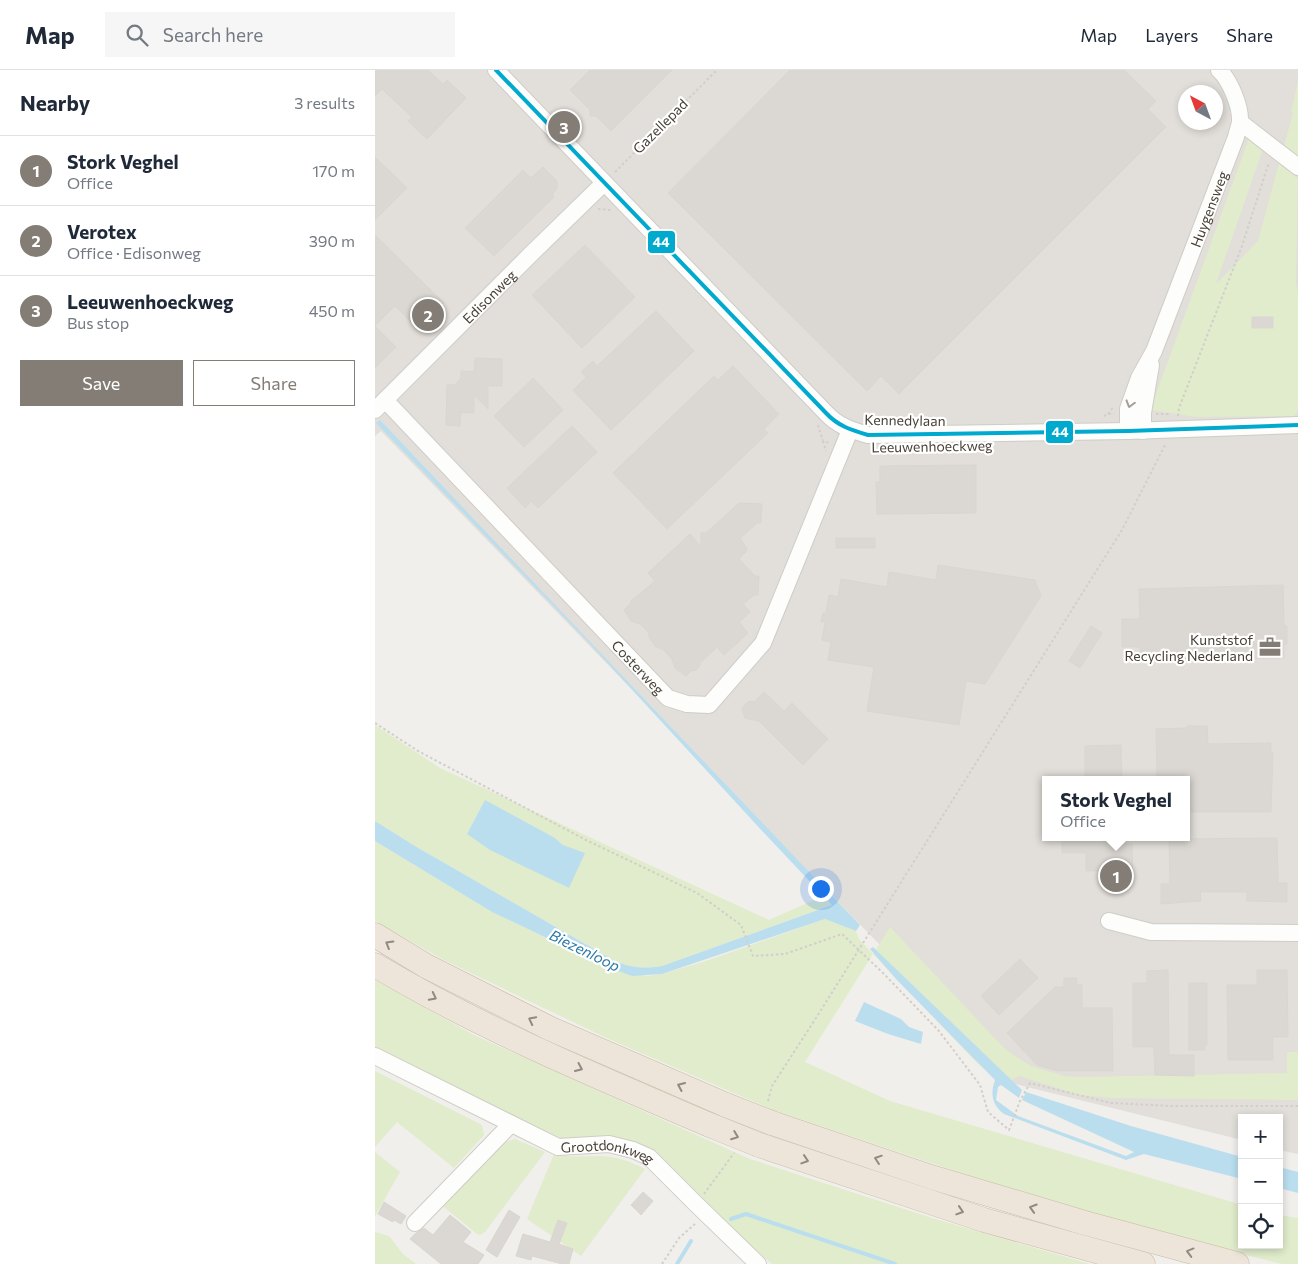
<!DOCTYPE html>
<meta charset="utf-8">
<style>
:root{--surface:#fff;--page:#f6f6f7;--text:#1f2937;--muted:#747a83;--line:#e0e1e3;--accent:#837d76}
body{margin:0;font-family:Commissioner,sans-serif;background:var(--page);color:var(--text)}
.controls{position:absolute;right:15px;bottom:15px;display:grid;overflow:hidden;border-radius:0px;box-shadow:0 2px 8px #0003}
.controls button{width:45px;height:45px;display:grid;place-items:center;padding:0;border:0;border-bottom:1px solid var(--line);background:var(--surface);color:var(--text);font:25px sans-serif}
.compass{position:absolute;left:803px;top:15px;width:45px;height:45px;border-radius:50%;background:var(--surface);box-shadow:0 2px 8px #0003;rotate:319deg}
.you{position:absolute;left:445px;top:818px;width:18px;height:18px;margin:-12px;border:4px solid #fff;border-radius:50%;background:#1a73e8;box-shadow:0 0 0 8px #1a73e833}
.badge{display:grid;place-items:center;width:32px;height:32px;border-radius:50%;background:var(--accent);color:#fff;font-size:16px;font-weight:700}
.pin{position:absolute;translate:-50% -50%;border:2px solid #fff;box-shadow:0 1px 5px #0006}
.popup{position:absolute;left:667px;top:706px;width:148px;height:65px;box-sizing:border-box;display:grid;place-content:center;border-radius:0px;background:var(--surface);filter:drop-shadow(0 1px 4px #0005);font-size:16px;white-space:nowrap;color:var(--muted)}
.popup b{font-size:19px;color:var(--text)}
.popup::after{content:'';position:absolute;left:50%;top:100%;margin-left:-10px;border:10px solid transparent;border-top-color:var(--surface)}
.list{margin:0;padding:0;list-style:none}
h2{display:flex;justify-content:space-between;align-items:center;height:65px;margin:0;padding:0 20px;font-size:21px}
h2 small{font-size:16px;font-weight:400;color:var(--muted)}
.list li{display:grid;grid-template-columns:32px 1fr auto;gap:15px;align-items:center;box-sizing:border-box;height:70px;padding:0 20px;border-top:1px solid var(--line)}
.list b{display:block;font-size:19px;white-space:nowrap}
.list p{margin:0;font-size:16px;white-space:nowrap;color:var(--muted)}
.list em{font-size:16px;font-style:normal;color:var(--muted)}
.actions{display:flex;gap:10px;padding:15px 20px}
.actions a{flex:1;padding:11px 0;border:1px solid var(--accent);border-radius:0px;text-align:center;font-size:18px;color:var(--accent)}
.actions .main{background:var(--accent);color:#fff}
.icon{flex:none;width:28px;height:28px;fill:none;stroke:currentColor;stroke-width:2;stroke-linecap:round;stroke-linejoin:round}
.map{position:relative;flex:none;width:923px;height:1194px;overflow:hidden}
header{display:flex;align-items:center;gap:30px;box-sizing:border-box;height:70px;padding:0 25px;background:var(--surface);border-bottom:1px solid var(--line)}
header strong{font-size:24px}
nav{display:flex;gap:28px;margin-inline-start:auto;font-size:18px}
.search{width:350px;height:45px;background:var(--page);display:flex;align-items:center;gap:12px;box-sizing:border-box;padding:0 18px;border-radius:0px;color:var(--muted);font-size:19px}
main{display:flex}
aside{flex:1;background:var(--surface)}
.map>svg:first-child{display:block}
.industrial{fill:#e2ded9;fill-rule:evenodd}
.green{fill:#e0eccb;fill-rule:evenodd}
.water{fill:#bbdeef}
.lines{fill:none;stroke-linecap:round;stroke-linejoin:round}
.stream{stroke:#bbdeef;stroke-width:4}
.building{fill:#dbd8d3;stroke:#d9d6d1}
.minor-casing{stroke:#cfcdc8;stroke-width:18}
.highway-casing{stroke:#c9baa6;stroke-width:25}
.path{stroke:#d2cecb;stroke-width:2;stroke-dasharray:2.5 2.5;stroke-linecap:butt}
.minor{stroke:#fdfdfc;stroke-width:16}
.highway{stroke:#ede5d9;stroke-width:24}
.highway-bridge-casing{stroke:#c9baa6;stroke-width:25;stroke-linecap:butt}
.highway-bridge{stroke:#ede5d9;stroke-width:24}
.bus-1-casing{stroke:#fff;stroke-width:8}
.bus-1{stroke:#00a9ce;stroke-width:4}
.oneway{stroke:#a29e9a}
.oneway2{stroke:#928a80}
.labels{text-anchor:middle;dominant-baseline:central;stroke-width:4.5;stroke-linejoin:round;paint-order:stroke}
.street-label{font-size:14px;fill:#484037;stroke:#fff}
.poi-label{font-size:14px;fill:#484037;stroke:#fff;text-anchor:end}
.water-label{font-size:15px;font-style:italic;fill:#2b79a6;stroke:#fff}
.line-badge{stroke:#fff;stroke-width:2}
.badge-label{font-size:14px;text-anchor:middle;font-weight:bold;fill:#fff}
</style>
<header>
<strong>Map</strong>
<div class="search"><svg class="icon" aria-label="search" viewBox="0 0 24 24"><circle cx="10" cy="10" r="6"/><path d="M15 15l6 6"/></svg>Search here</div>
<nav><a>Map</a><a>Layers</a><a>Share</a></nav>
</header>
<main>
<aside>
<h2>Nearby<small>3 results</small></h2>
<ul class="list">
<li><span class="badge">1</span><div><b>Stork Veghel</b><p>Office</p></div><em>170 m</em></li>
<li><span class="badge">2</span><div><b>Verotex</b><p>Office · Edisonweg</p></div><em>390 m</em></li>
<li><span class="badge">3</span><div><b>Leeuwenhoeckweg</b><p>Bus stop</p></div><em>450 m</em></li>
</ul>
<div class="actions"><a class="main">Save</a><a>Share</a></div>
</aside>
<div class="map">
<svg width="923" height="1194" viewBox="0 0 923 1194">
<rect width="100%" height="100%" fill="#f1efeb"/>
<path class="industrial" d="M0,0H923V1084L904,1080V1048H867V1070L640,1014L6,361L0,366ZM811,22H841V52H811ZM671,710H811V767H671Z"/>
<g class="green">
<polygon points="923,10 923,87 909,76 918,43 916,42"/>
<polygon points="874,68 888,79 841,214 883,171 904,93 923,109 921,214 923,221 923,341 919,346 820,347 777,340 780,327"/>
<path d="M0,655L65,698L394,850L448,826L457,835L287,896C267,899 256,898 238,890L40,776L0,751ZM180,768L188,775L194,818L158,800Z"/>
<polygon points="0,771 117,842 233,897 272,906 287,904 331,891 450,849 481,861 484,869 498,884 515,857 631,980 656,996 689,1006 704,1007 912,1003 912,982 923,982 923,1030 738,1028 704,1025 644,1006 638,1009 632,1019 601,992 498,884 430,992 515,1031 867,1135 867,1175 904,1175 904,1145 923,1148 923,1194 907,1194 700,1141 398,1040 236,970 156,932 67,889 0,851"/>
<polygon points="0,910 99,965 375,1089 557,1148 715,1194 397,1194 277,1086 192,1073 0,979"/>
<polygon points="0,1001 107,1055 109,1065 79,1098 22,1052 0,1077"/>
<polygon points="140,1069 170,1082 110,1162 105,1165 102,1164 65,1134 125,1074"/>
<polygon points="0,1082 25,1102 0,1146"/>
<path d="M179,1084C196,1088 211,1086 227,1086C243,1087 257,1092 270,1099L206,1186L152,1149Z"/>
<polygon points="0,1162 14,1166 28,1184 41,1194 0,1194"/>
</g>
<g class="water">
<path d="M5,350L292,653L485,855L481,861L450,849L287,904L257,906L233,897L117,842L0,771V751L40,776L238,890C256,898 267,899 287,896L457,835L390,764L214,573L1,353Z"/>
<polygon points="110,730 180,768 188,775 210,783 194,818 115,780 92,764"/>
<path d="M498,877L647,1020L644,1028L626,1015L623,1017L621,1030L643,1046L751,1086L759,1082L647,1030L651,1022L756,1056L867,1087V1109L769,1084L751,1090L629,1044C617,1035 615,1024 620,1010L521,909L495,879Z"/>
<polygon points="489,932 526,949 534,957 548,962 546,974 513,964 480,951"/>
<polygon points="904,1097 923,1102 923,1123 904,1118"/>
</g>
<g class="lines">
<g class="stream">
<polyline points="356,1149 371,1144 520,1194"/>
<polyline points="302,1194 316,1171"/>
</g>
</g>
<g class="building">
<polygon points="0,0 53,0 68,14 72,10 91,28 52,69 33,51 37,47 7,19 0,26"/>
<polygon points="215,0 297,0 236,61 221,46 215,46 215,40 195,20"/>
<polygon points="415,0 749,0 781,31 773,39 791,57 524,324 506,306 492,321 293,123"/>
<polygon points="0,87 32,118 0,150"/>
<polygon points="168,97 182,111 182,119 178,123 178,128 119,186 90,158 148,100 156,108"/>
<polygon points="0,165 69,233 43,259 20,236 0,256 21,277 0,298"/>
<polygon points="210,175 260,227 207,278 157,225"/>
<polygon points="281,241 319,281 236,360 198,320 211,307 206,302 218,291 222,296"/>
<rect x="877" y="247" width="21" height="11"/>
<polygon points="100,288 127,289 127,316 113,316 113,339 99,325 99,343 86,342 85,356 71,355 72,315 80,315 86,308 86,301 99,302"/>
<polygon points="358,296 404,344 389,359 393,363 292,459 238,403 339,306 343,310"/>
<polygon points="158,308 188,340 149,377 119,346"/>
<polygon points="197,356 222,382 163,438 156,431 150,438 132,418"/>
<polygon points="601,395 601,443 502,444 501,412 505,412 505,396"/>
<polygon points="364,433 387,434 386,453 382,453 365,468 372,479 370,483 364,489 380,506 384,506 383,525 379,525 368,534 375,542 364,552 373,563 349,585 342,577 325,593 325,596 320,601 317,600 311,606 300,598 297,589 289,580 280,576 274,567 274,563 265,554 256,551 249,540 255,534 256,531 280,511 273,503 315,464 326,477 326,463 331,463"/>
<rect x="461" y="468" width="39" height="10"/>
<polygon points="563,495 660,510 666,526 610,614 591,611 584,655 492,641 499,597 453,590 456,572 447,570 450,552 446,552 448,543 451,543 454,525 463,527 466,509 512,517 514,502 561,510"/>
<polygon points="908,515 909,556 912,556 912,574 909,574 909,588 819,589 820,591 766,592 765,577 747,577 747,549 765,549 764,519"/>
<polygon points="716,556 727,563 705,598 694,591"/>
<polygon points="389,622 409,641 417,633 453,669 428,695 384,651 370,648 367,638 374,631 379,632"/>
<polygon points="812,656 832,656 833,674 896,673 896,683 898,683 896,742 811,742 811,710 782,710 781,659 812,658"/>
<polygon points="746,675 747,710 710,710 710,676"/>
<polygon points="687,767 747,767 747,774 757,774 758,811 729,812 729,801 711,801 711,783 687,783"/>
<polygon points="902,768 903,813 912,813 912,832 872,831 872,822 825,822 826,831 786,834 786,814 795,814 794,769"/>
<polygon points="645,889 663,908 624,945 606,926"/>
<polygon points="793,900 794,985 819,985 819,1006 780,1005 779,977 758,977 758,913 772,913 772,901"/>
<polygon points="882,900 912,900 913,967 898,967 898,990 853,990 852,915 882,915"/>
<polygon points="689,908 702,908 702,915 707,915 707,938 737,938 738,1001 683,1001 662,995 632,963 680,917 689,917"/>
<polygon points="814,913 832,913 832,975 830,975 830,980 814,980"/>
<polygon points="268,1122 278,1131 266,1145 256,1135"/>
<polygon points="9,1132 31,1146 26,1154 19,1150 18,1152 3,1144"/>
<polygon points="134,1140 145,1147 122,1187 111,1180"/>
<polygon points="75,1145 96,1162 88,1172 109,1185 103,1194 66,1194 35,1169 41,1163 49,1158 58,1165"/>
<polygon points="183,1150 192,1153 184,1174 198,1179 194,1194 187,1194 157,1186 156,1190 141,1186 148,1164 175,1172"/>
</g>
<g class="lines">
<g class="minor-casing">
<g id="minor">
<path d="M121,0L451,343C463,356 476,360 493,365L753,361L923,355"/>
<polyline points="865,52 923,97"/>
<path id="s1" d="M10,330L293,628L312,634L334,635L388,573L475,360"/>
<path id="s2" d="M0,340L155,185L229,113"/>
<path id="s3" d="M753,361V339L764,308L779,281L861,67C862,62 864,57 865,52C866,37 855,10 844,0"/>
<polyline points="768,361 768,343 776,295"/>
<polyline points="734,851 776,862 923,863"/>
<path id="s4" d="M0,986L183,1077L234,1074L258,1080L274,1087L323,1136L383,1194"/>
<polyline points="40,1153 136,1054"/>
</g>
</g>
<g class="highway-casing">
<g id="highway">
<polyline points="0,865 51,896 176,959 351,1035"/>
<path d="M0,895C107,959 223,1007 337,1056"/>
<polyline points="397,1053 556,1107 710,1153 862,1194"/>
<polyline points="384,1075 609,1150 768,1194"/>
</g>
</g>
<g class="path">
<polyline points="240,102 342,0"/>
<polyline points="223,139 236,140"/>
<polyline points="733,344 739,336"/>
<polyline points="781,344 794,344"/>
<polyline points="729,346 733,344 739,344"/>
<polyline points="803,346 804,338 867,176 894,92"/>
<polyline points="443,355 448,371 454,373"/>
<polyline points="448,371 451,381"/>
<polyline points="0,653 43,681 211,770 322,823 366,855 378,886 410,884 467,864 508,903 564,961 605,1015 613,1042 634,1060 645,1031 655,1013 736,1033 796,1036 923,1036"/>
<polyline points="393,1031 397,1016 441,948 747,460 791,373"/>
<polyline points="329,1124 359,1083"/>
<polyline points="287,1194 304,1168 320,1154"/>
</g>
<use href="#minor" class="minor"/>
<use href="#highway" class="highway"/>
<g class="highway-bridge-casing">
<g id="highway-bridge">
<polyline points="351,1035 397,1053"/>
<polyline points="337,1056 384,1075"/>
</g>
</g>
<use href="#highway-bridge" class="highway-bridge"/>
<g class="bus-1-casing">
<path id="bus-1" d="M121,0L451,343C463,356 476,360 493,365L753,361L923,355"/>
</g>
<use href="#bus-1" class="bus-1"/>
</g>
<defs><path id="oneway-chevron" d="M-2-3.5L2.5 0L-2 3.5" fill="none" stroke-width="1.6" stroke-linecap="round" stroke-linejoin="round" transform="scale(1.25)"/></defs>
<use class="oneway" href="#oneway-chevron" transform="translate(755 334) rotate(106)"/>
<g class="oneway2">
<use href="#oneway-chevron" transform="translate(14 874) rotate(-149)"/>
<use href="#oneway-chevron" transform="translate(58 927) rotate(27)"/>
<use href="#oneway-chevron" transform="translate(157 950) rotate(-153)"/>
<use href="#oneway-chevron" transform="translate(204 998) rotate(24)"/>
<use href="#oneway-chevron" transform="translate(306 1016) rotate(-156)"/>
<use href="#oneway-chevron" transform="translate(360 1066) rotate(21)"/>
<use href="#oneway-chevron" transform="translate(503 1089) rotate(-161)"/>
<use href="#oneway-chevron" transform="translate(430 1090) rotate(18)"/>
<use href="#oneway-chevron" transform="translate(658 1138) rotate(-163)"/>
<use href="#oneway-chevron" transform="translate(585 1141) rotate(18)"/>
<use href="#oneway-chevron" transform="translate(815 1182) rotate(-165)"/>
</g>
<defs>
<g id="office-bare" transform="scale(1.725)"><path d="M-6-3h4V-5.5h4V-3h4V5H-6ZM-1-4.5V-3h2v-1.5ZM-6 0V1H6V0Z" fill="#837d76" stroke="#fff" stroke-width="2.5" paint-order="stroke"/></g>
</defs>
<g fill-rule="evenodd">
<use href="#office-bare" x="895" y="577"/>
</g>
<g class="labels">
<g class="street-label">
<text transform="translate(285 56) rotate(-45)">Gazellepad</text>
<text stroke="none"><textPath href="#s3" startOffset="238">Huygensweg</textPath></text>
<text stroke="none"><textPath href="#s2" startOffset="161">Edisonweg</textPath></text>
<text transform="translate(530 350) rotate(1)">Kennedylaan</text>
<text transform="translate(557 376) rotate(-1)">Leeuwenhoeckweg</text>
<text stroke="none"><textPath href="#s1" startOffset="368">Costerweg</textPath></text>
<text stroke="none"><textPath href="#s4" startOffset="255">Grootdonkweg</textPath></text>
</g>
<g class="poi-label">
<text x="878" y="569">Kunststof<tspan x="878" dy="16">Recycling Nederland</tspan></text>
</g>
<g class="water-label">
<text transform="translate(210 880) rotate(26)">Biezenloop</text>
</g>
</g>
<g class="line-badge">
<rect x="272" y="160" width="29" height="24" rx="5" fill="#00a9ce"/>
<rect x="670" y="350" width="29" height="24" rx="5" fill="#00a9ce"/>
</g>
<g class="badge-label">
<text x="286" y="177">44</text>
<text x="685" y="367">44</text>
</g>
</svg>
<div class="controls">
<button>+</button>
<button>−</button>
<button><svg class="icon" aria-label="locate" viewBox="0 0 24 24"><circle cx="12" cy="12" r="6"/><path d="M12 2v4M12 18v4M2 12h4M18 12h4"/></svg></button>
</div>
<svg class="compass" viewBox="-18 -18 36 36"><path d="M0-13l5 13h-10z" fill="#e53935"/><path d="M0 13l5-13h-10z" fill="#747a83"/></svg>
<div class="you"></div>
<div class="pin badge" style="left:741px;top:806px">1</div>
<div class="popup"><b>Stork Veghel</b>Office</div>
<div class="pin badge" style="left:53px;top:245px">2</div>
<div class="pin badge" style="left:189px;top:57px">3</div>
</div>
</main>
